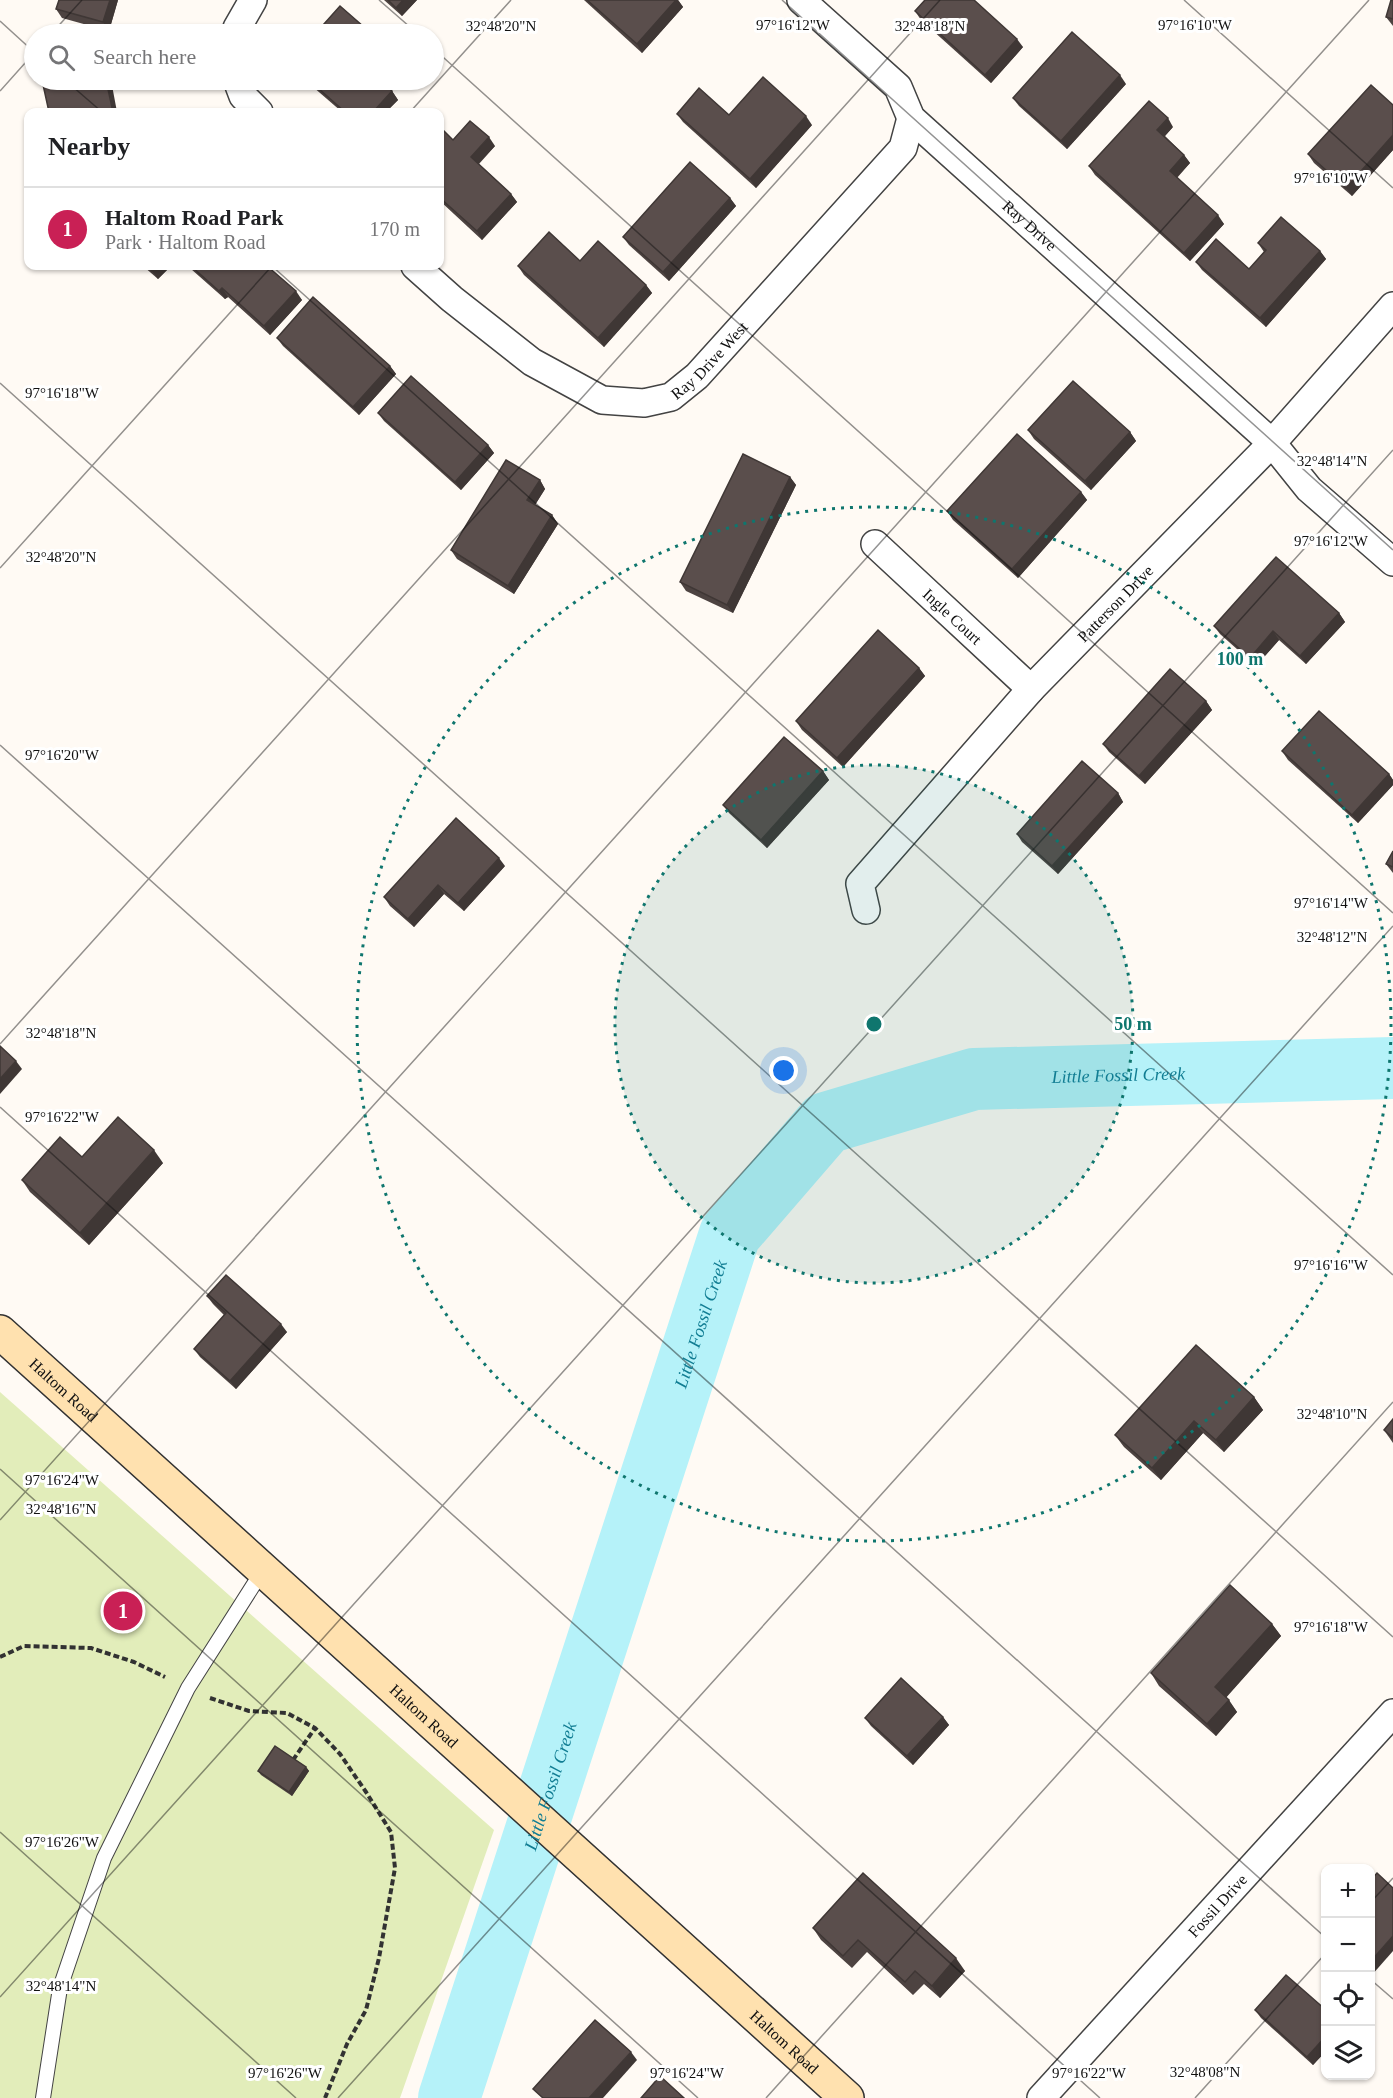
<!DOCTYPE html>
<meta charset="utf-8">
<style>
:root{--surface:#fff;--page:#f6f6f6;--text:#202124;--muted:#757577;--line:#e0e0e0;--accent:#c92055}
body{margin:0;font-family:"Times New Roman",serif;background:var(--page);color:var(--text)}
.controls{position:absolute;right:18px;bottom:18px;display:grid;overflow:hidden;border-radius:12px;box-shadow:0 2px 4px #0004}
.controls button{width:54px;height:54px;display:grid;place-items:center;padding:0;border:0;border-bottom:2px solid var(--line);background:var(--surface);color:var(--text);font:30px sans-serif}
.you{position:absolute;left:784px;top:1071px;width:21px;height:21px;margin:-15px;border:4px solid #fff;border-radius:50%;background:#1a73e8;box-shadow:0 0 0 9px #1a73e833}
.badge{display:grid;place-items:center;width:39px;height:39px;border-radius:50%;background:var(--accent);color:#fff;font-size:20px;font-weight:700}
.pin{position:absolute;translate:-50% -50%;border:3px solid #fff;box-shadow:0 2px 6px #0006}
.list{margin:0;padding:0;list-style:none}
h2{display:flex;justify-content:space-between;align-items:center;height:78px;margin:0;padding:0 24px;font-size:26px}
h2 small{font-size:20px;font-weight:400;color:var(--muted)}
.list li{display:grid;grid-template-columns:39px 1fr auto;gap:18px;align-items:center;box-sizing:border-box;height:84px;padding:0 24px;border-top:2px solid var(--line)}
.list b{display:block;font-size:22px;white-space:nowrap}
.list p{margin:0;font-size:20px;white-space:nowrap;color:var(--muted)}
.list em{font-size:20px;font-style:normal;color:var(--muted)}
.icon{flex:none;width:33px;height:33px;fill:none;stroke:currentColor;stroke-width:2;stroke-linecap:round;stroke-linejoin:round}
.map{position:relative;flex:none;width:1393px;height:2098px;overflow:hidden}
.search{position:absolute;background:var(--surface);box-shadow:0 2px 4px #0004;left:24px;top:24px;width:420px;height:66px;display:flex;align-items:center;gap:15px;box-sizing:border-box;padding:0 21px;border-radius:33px;color:var(--muted);font-size:22px}
.panel{position:absolute;background:var(--surface);box-shadow:0 2px 4px #0004;left:24px;top:108px;width:420px;height:162px;border-radius:12px}
.map>svg:first-child{display:block}
.green{fill:#e2edba}
.lines{fill:none;stroke-linecap:round;stroke-linejoin:round}
.river{stroke:#b5f2f9;stroke-width:62}
.service-casing{stroke:#434343;stroke-width:16}
.minor-casing{stroke:#434343;stroke-width:30}
.secondary-casing{stroke:#323232;stroke-width:36}
.path{stroke:#323232;stroke-width:4;stroke-dasharray:6 3;stroke-linecap:butt}
.service{stroke:#fff;stroke-width:14}
.minor{stroke:#fff;stroke-width:27}
.secondary{stroke:#ffe1af;stroke-width:33}
.wall{fill:#4d4341}
.shaded-wall{fill:#3f3735}
.building{fill:#5a4e4c;stroke:#3f3735;stroke-width:1.5}
.ticks{fill:none;stroke:#101010;stroke-width:1.5;stroke-opacity:0.45}
.ring{fill:none;stroke:#0f766e;stroke-width:3;stroke-dasharray:3 6}
.labels{text-anchor:middle;dominant-baseline:central;stroke-width:6;stroke-linejoin:round;paint-order:stroke}
.street-label{font-size:16px;fill:#101010;stroke:#fff}
.water-label{font-size:18px;font-style:italic;fill:#117d93;stroke:#fff}
.ticks-label{font-size:15px;text-anchor:middle;fill:#101010;stroke:#fff;stroke-width:6;stroke-linejoin:round;paint-order:stroke}
.centre{fill:#0f766e;stroke:#fff;stroke-width:3}
.ring-label{font-size:18px;text-anchor:middle;font-weight:bold;fill:#0f766e;stroke:#fff;stroke-width:6;stroke-linejoin:round;paint-order:stroke}
</style>
<div class="map">
<svg width="1393" height="2098" viewBox="0 0 1393 2098">
<rect width="100%" height="100%" fill="#fffaf4"/>
<polygon class="green" points="0,1392 494,1830 400,2098 0,2098"/>
<g class="lines">
<path class="river" id="s1" d="M449,2098L730,1234L826,1123L974,1079L1393,1068"/>
<g class="service-casing">
<polyline id="service" points="43,2098 60,1988 104,1858 188,1688 263,1570"/>
</g>
<g class="minor-casing">
<g id="minor">
<path id="s2" d="M801,0L898,87L911,118L1272,443L1309,489L1393,562"/>
<polyline points="236,34 237,28 253,0"/>
<polyline points="237,80 243,96 259,112"/>
<path id="s3" d="M415,266L452,299L532,362L602,400L644,403L671,397L697,376L903,148L911,118"/>
<path id="s4" d="M875,544L1031,689"/>
<path id="s5" d="M866,910L860,884L1031,689L1272,443L1393,306"/>
<path id="s6" d="M1041,2098L1393,1713"/>
</g>
</g>
<g class="secondary-casing">
<g id="secondary">
<path id="s7" d="M0,1332L847,2098"/>
</g>
</g>
<g class="path">
<polyline points="0,1657 24,1646 91,1648 134,1662 165,1677"/>
<polyline points="210,1698 249,1711 287,1713 315,1728 340,1754 366,1792 391,1832 395,1868 379,1958 366,2010 347,2044 325,2098"/>
<polyline points="293,1760 315,1728"/>
</g>
<use href="#service" class="service"/>
<use href="#minor" class="minor"/>
<use href="#secondary" class="secondary"/>
</g>
<g class="wall">
<polygon points="118,0 109,31 62,18 56,9"/>
<polygon points="384,0 417,0 402,16"/>
<polygon points="584,0 678,0 683,7 642,53"/>
<polygon points="1393,0 1393,26 1386,17"/>
<polygon points="915,11 1023,47 991,83 921,20"/>
<polygon points="305,80 379,80 392,91 398,100 386,112 342,112"/>
<polygon points="1126,84 1067,149 1019,106 1013,98"/>
<polygon points="1393,105 1393,150 1352,196 1314,163 1308,154"/>
<polygon points="677,114 729,115 812,125 756,188 683,122"/>
<polygon points="440,127 453,140 495,146 479,164 511,194 517,202 482,240 440,201"/>
<polygon points="1173,127 1165,136 1184,155 1190,163 1177,178 1224,224 1190,261 1095,175 1089,166"/>
<polygon points="730,198 736,206 669,281 629,245 623,237"/>
<polygon points="1258,243 1320,251 1326,259 1266,327 1202,270 1196,262 1249,269 1264,252"/>
<polygon points="580,261 646,285 652,293 604,347 524,275 518,266"/>
<polygon points="143,266 171,266 158,279"/>
<polygon points="189,266 267,266 302,300 270,335 228,297 225,299 191,269"/>
<polygon points="277,338 390,366 396,374 359,415 283,346"/>
<polygon points="378,413 488,445 494,453 461,490 384,421"/>
<polygon points="1028,430 1130,432 1136,441 1091,490 1034,439"/>
<polygon points="790,477 796,485 733,613 686,591 680,582"/>
<polygon points="540,480 545,489 535,505 552,515 558,524 514,594 457,559 451,550"/>
<polygon points="1081,492 1087,500 1018,578 953,520 947,511"/>
<polygon points="1339,613 1345,622 1306,664 1279,640 1256,666 1220,634 1214,626"/>
<polygon points="919,668 925,676 843,767 802,730 796,721"/>
<polygon points="1206,701 1212,710 1145,784 1109,752 1103,744"/>
<polygon points="1282,751 1389,774 1393,780 1393,785 1358,823 1288,760"/>
<polygon points="823,771 829,780 767,848 729,813 723,805"/>
<polygon points="1118,793 1123,802 1058,874 1022,842 1017,834"/>
<polygon points="1393,851 1393,873 1386,864"/>
<polygon points="505,866 464,911 444,894 414,927 390,906 384,897"/>
<polygon points="82,1157 163,1163 89,1245 30,1192 22,1180"/>
<polygon points="207,1296 287,1332 236,1389 200,1357 194,1349 224,1315 213,1304"/>
<polygon points="1254,1397 1263,1410 1224,1452 1203,1433 1161,1480 1124,1447 1115,1435"/>
<polygon points="1393,1419 1393,1443 1384,1430"/>
<polygon points="1272,1624 1281,1636 1226,1697 1237,1712 1216,1736 1159,1686 1151,1673"/>
<polygon points="943,1717 949,1725 913,1765 871,1726 865,1718"/>
<polygon points="306,1767 309,1771 292,1796 261,1775 258,1771"/>
<polygon points="863,1873 965,1971 940,1998 924,1984 913,1995 867,1952 852,1968 821,1940 813,1928"/>
<polygon points="1255,2010 1326,2010 1326,2051 1313,2065 1261,2018"/>
</g>
<g class="shaded-wall">
<polygon points="110,0 118,0 109,31 103,22"/>
<polygon points="403,0 417,0 402,16 396,8"/>
<polygon points="676,0 678,0 683,7 642,53 637,44"/>
<polygon points="1017,39 1023,47 991,83 985,75"/>
<polygon points="1120,75 1126,84 1067,149 1061,141"/>
<polygon points="106,80 111,80 117,112 113,112"/>
<polygon points="392,91 398,100 386,112 373,112"/>
<polygon points="806,116 812,125 756,188 750,179"/>
<polygon points="1168,118 1173,127 1163,138 1157,130"/>
<polygon points="1393,135 1393,150 1352,196 1346,188"/>
<polygon points="489,137 495,146 477,165 471,157"/>
<polygon points="1184,155 1190,163 1175,179 1170,171"/>
<polygon points="511,194 517,202 482,240 477,231"/>
<polygon points="730,198 736,206 669,281 663,272"/>
<polygon points="1218,215 1224,224 1190,261 1184,253"/>
<polygon points="1320,251 1326,259 1266,327 1260,318"/>
<polygon points="157,266 171,266 158,279 152,271"/>
<polygon points="646,285 652,293 604,347 598,338"/>
<polygon points="222,288 228,297 225,299 219,291"/>
<polygon points="296,291 302,300 270,335 264,326"/>
<polygon points="390,366 396,374 359,415 353,407"/>
<polygon points="1130,432 1136,441 1091,490 1085,481"/>
<polygon points="488,445 494,453 461,490 455,482"/>
<polygon points="790,477 796,485 733,613 727,605"/>
<polygon points="540,480 545,489 533,508 527,500"/>
<polygon points="1081,492 1087,500 1018,578 1012,569"/>
<polygon points="552,515 558,524 514,594 508,586"/>
<polygon points="1339,613 1345,622 1306,664 1300,656"/>
<polygon points="1273,631 1279,640 1256,666 1250,658"/>
<polygon points="919,668 925,676 843,767 837,758"/>
<polygon points="1206,701 1212,710 1145,784 1139,776"/>
<polygon points="823,771 829,780 767,848 761,840"/>
<polygon points="1389,774 1393,780 1393,785 1358,823 1352,815"/>
<polygon points="1118,793 1123,802 1058,874 1052,866"/>
<polygon points="499,858 505,866 464,911 458,903"/>
<polygon points="438,885 444,894 414,927 408,919"/>
<polygon points="16,1061 22,1069 0,1094 0,1079"/>
<polygon points="154,1150 163,1163 89,1245 80,1233"/>
<polygon points="281,1324 287,1332 236,1389 230,1381"/>
<polygon points="1254,1397 1263,1410 1224,1452 1216,1440"/>
<polygon points="1194,1421 1203,1433 1161,1480 1152,1468"/>
<polygon points="1272,1624 1281,1636 1224,1700 1215,1687"/>
<polygon points="1229,1700 1237,1712 1216,1736 1207,1724"/>
<polygon points="943,1717 949,1725 913,1765 907,1756"/>
<polygon points="306,1767 309,1771 292,1796 289,1792"/>
<polygon points="1393,1936 1393,1951 1371,1976 1371,1961"/>
<polygon points="956,1958 965,1971 940,1998 932,1986"/>
<polygon points="1326,2036 1326,2051 1313,2065 1307,2057"/>
<polygon points="631,2052 637,2060 603,2098 589,2098"/>
</g>
<g class="building">
<polygon points="59,0 110,0 103,22 56,9"/>
<polygon points="388,0 403,0 396,8"/>
<polygon points="587,0 676,0 637,44"/>
<polygon points="925,0 974,0 1017,39 985,75 915,11"/>
<polygon points="1391,0 1393,0 1393,19 1386,17"/>
<polygon points="340,6 372,34 315,34"/>
<polygon points="1072,32 1120,75 1061,141 1013,98"/>
<polygon points="763,77 806,116 750,179 677,114 699,88 729,115"/>
<polygon points="42,80 106,80 113,112 49,112"/>
<polygon points="309,80 379,80 392,91 373,112 345,112"/>
<polygon points="1371,85 1393,105 1393,135 1346,188 1308,154"/>
<polygon points="1149,101 1168,118 1157,130 1184,155 1170,171 1218,215 1184,253 1089,166"/>
<polygon points="470,121 489,137 471,157 511,194 477,231 440,198 440,127 453,140"/>
<polygon points="690,162 730,198 663,272 623,237"/>
<polygon points="1281,217 1320,251 1260,318 1196,262 1216,239 1249,269 1266,250 1258,243"/>
<polygon points="549,232 580,261 598,241 646,285 598,338 518,266"/>
<polygon points="147,266 157,266 152,271"/>
<polygon points="191,266 267,266 296,291 264,326 222,288 219,291"/>
<polygon points="313,297 390,366 353,407 277,338"/>
<polygon points="411,376 488,445 455,482 378,413"/>
<polygon points="1073,381 1130,432 1085,481 1028,430"/>
<polygon points="1017,434 1081,492 1012,569 947,511"/>
<polygon points="743,454 790,477 727,605 680,582"/>
<polygon points="506,460 540,480 527,500 552,515 508,586 451,550"/>
<polygon points="1276,557 1339,613 1300,656 1273,631 1250,658 1214,626"/>
<polygon points="878,630 919,668 837,758 796,721"/>
<polygon points="1170,669 1206,701 1139,776 1103,744"/>
<polygon points="1319,711 1389,774 1352,815 1282,751"/>
<polygon points="784,737 823,771 761,840 723,805"/>
<polygon points="1082,761 1118,793 1052,866 1017,834"/>
<polygon points="456,818 499,858 458,903 438,885 408,919 384,897"/>
<polygon points="1393,851 1393,867 1386,864"/>
<polygon points="0,1046 16,1061 0,1079"/>
<polygon points="118,1117 154,1150 80,1233 22,1180 60,1137 82,1157"/>
<polygon points="226,1275 281,1324 230,1381 194,1349 226,1313 207,1296"/>
<polygon points="1196,1345 1254,1397 1216,1440 1194,1421 1152,1468 1115,1435"/>
<polygon points="1393,1419 1393,1438 1384,1430"/>
<polygon points="1230,1585 1272,1624 1215,1687 1229,1700 1207,1724 1151,1673"/>
<polygon points="901,1678 943,1717 907,1756 865,1718"/>
<polygon points="275,1746 306,1767 289,1792 258,1771"/>
<polygon points="863,1873 956,1958 932,1986 915,1971 905,1982 858,1940 843,1956 813,1928"/>
<polygon points="1377,1873 1393,1888 1393,1936 1371,1961 1371,1880"/>
<polygon points="1286,1975 1326,2010 1326,2036 1307,2057 1255,2010"/>
<polygon points="595,2020 631,2052 589,2098 543,2098 533,2089"/>
<polygon points="660,2076 684,2098 641,2098"/>
</g>
<path class="ticks" d="M379,0L418,34M782,0L1393,550M1184,0L1393,188M0,21L34,52M51,34L82,0M434,49L1393,913M65,80L102,112M0,91L34,53M410,112L511,0M272,266L1393,1275M0,383L1393,1637M0,568L272,266M0,745L1326,1938M0,1044L940,0M0,1107L1100,2098M0,1469L698,2098M0,1520L1369,0M0,1832L296,2098M1370,1903L1393,1878M1370,1979L1393,1999M0,1997L1393,450M338,2098L1393,926M766,2098L1393,1402M1195,2098L1326,1953"/>
<circle cx="874" cy="1024" r="259" fill="#0f766e" fill-opacity=".12"/>
<g class="ring">
<circle cx="874" cy="1024" r="259"/>
<circle cx="874" cy="1024" r="517"/>
</g>
<g class="labels">
<g class="street-label">
<text stroke="none"><textPath href="#s2" startOffset="324">Ray Drive</textPath></text>
<text stroke="none"><textPath href="#s3" startOffset="354">Ray Drive West</textPath></text>
<text stroke="none"><textPath href="#s5" startOffset="406">Patterson Drive</textPath></text>
<text stroke="none"><textPath href="#s4" startOffset="106">Ingle Court</textPath></text>
<text stroke="none"><textPath href="#s7" startOffset="86">Haltom Road</textPath></text>
<text stroke="none"><textPath href="#s7" startOffset="572">Haltom Road</textPath></text>
<text stroke="none"><textPath href="#s6" startOffset="261">Fossil Drive</textPath></text>
<text stroke="none"><textPath href="#s7" startOffset="1058">Haltom Road</textPath></text>
</g>
<g class="water-label">
<text stroke="none"><textPath href="#s1" startOffset="1354">Little Fossil Creek</textPath></text>
<text stroke="none"><textPath href="#s1" startOffset="814">Little Fossil Creek</textPath></text>
<text stroke="none"><textPath href="#s1" startOffset="328">Little Fossil Creek</textPath></text>
</g>
</g>
<g class="ticks-label">
<text x="793" y="30">97°16'12"W</text>
<text x="1195" y="30">97°16'10"W</text>
<text x="501" y="31">32°48'20"N</text>
<text x="930" y="31">32°48'18"N</text>
<text x="1331" y="183">97°16'10"W</text>
<text x="62" y="398">97°16'18"W</text>
<text x="1332" y="466">32°48'14"N</text>
<text x="1331" y="546">97°16'12"W</text>
<text x="61" y="562">32°48'20"N</text>
<text x="62" y="760">97°16'20"W</text>
<text x="1331" y="908">97°16'14"W</text>
<text x="1332" y="942">32°48'12"N</text>
<text x="61" y="1038">32°48'18"N</text>
<text x="62" y="1122">97°16'22"W</text>
<text x="1331" y="1270">97°16'16"W</text>
<text x="1332" y="1419">32°48'10"N</text>
<text x="62" y="1485">97°16'24"W</text>
<text x="61" y="1514">32°48'16"N</text>
<text x="1331" y="1632">97°16'18"W</text>
<text x="62" y="1847">97°16'26"W</text>
<text x="61" y="1991">32°48'14"N</text>
<text x="1205" y="2077">32°48'08"N</text>
<text x="285" y="2078">97°16'26"W</text>
<text x="687" y="2078">97°16'24"W</text>
<text x="1089" y="2078">97°16'22"W</text>
</g>
<circle cx="874" cy="1024" r="9" class="centre"/>
<g class="ring-label">
<text x="1240" y="665">100 m</text>
<text x="1133" y="1030">50 m</text>
</g>
</svg>
<div class="controls">
<button>+</button>
<button>−</button>
<button><svg class="icon" aria-label="locate" viewBox="0 0 24 24"><circle cx="12" cy="12" r="6"/><path d="M12 2v4M12 18v4M2 12h4M18 12h4"/></svg></button>
<button><svg class="icon" aria-label="layers" viewBox="0 0 24 24"><path d="M12 4l9 5-9 5-9-5zM3 14l9 5 9-5"/></svg></button>
</div>
<div class="you"></div>
<div class="pin badge" style="left:123px;top:1611px">1</div>
<div class="search"><svg class="icon" aria-label="search" viewBox="0 0 24 24"><circle cx="10" cy="10" r="6"/><path d="M15 15l6 6"/></svg>Search here</div>
<section class="panel">
<h2>Nearby<small></small></h2>
<ul class="list">
<li><span class="badge">1</span><div><b>Haltom Road Park</b><p>Park · Haltom Road</p></div><em>170 m</em></li>
</ul>
</section>
</div>
